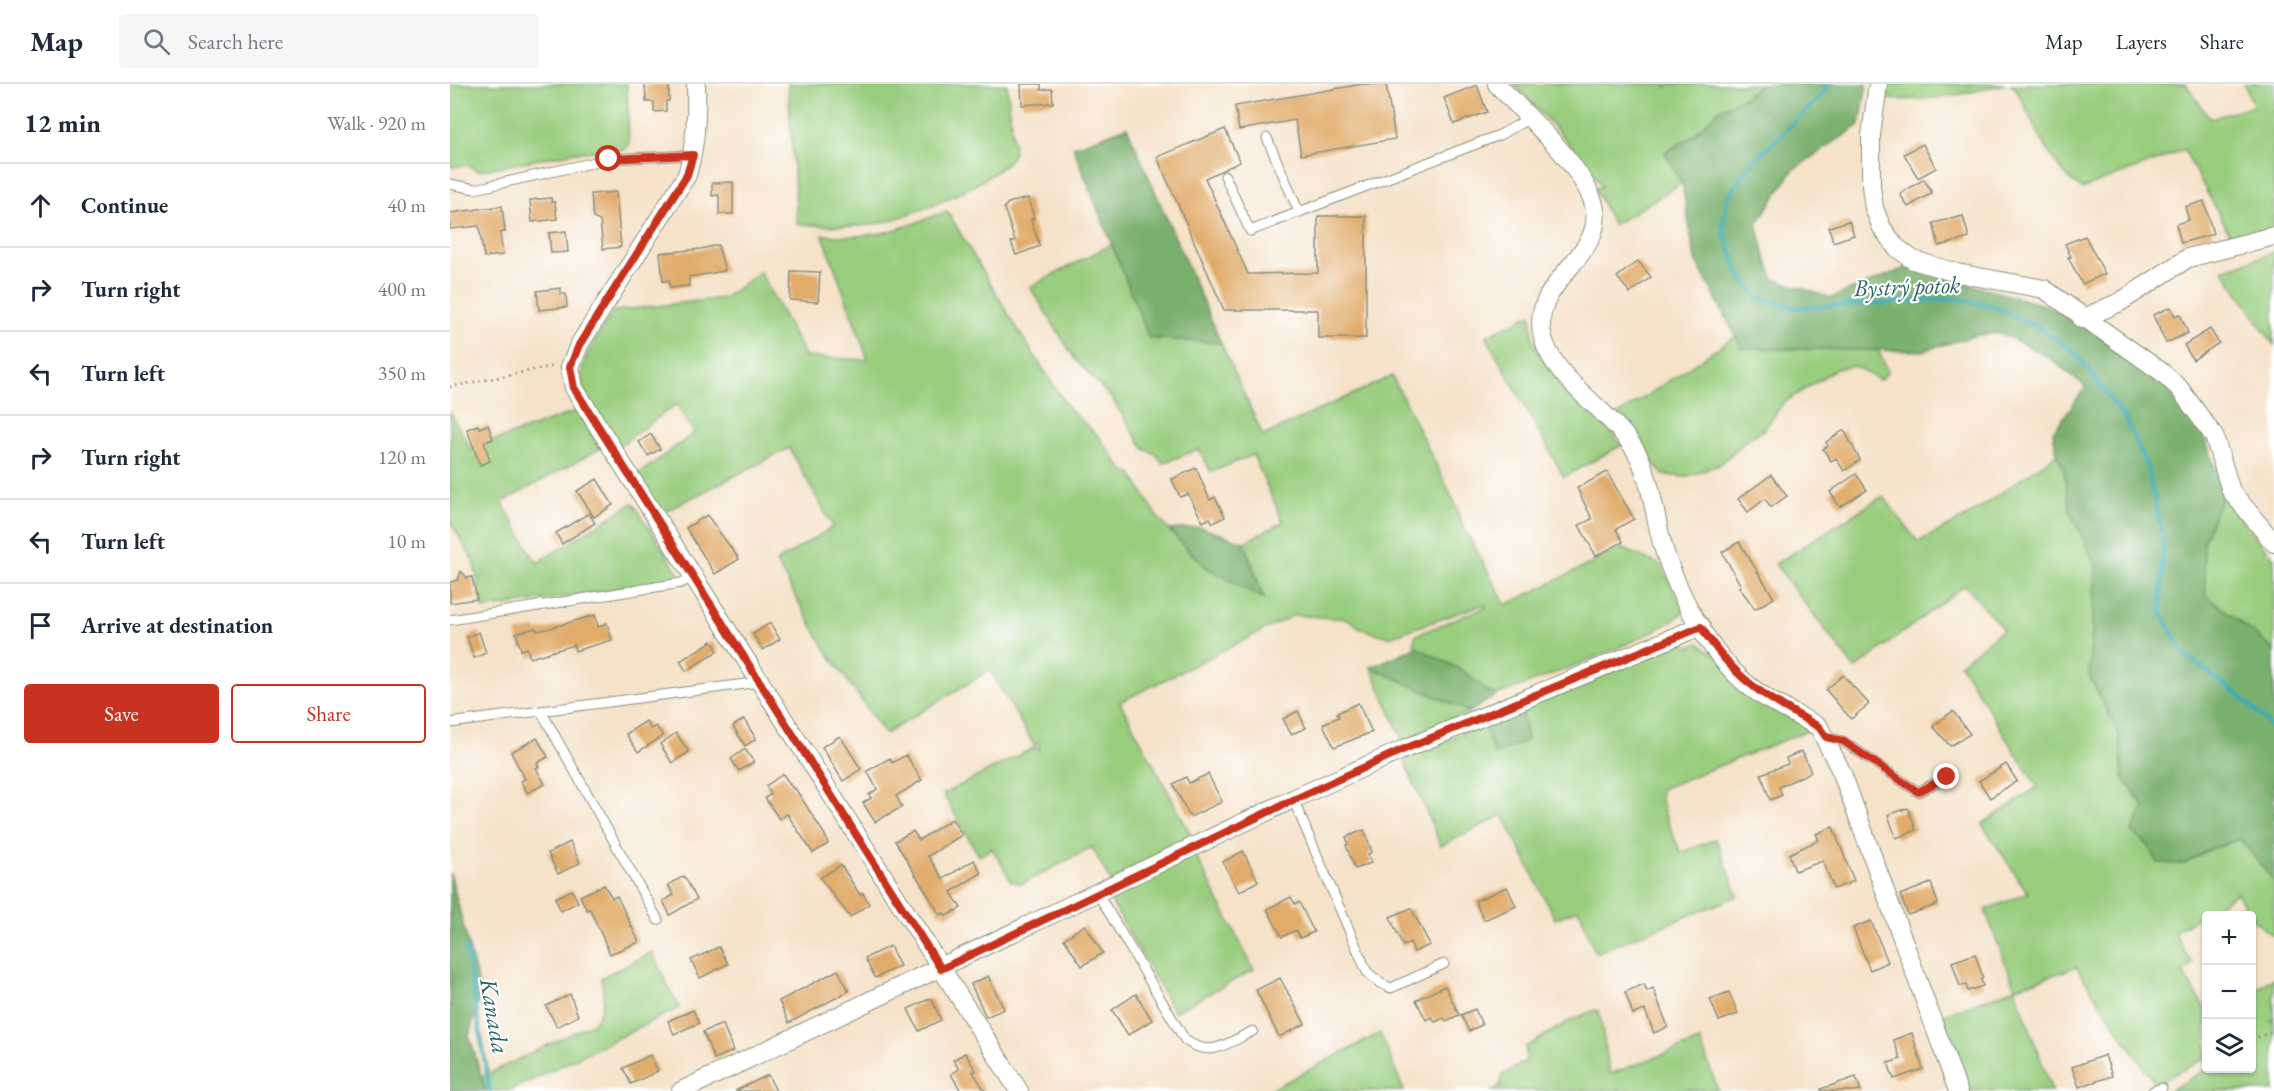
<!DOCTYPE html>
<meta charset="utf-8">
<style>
:root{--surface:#fff;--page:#f6f6f7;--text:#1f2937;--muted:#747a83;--line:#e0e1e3;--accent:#c8321e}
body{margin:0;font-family:"EB Garamond",serif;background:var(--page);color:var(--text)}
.controls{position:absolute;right:18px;bottom:18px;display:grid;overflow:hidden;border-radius:6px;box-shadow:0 2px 4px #0004}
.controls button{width:54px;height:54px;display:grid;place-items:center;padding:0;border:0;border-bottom:2px solid var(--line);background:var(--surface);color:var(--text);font:30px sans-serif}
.stop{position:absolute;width:18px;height:18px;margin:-14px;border:4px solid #c8321e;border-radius:50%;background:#fff}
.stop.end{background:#c8321e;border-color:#fff;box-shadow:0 2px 6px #0008}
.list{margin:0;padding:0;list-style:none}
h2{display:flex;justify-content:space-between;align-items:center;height:78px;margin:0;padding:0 24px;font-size:26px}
h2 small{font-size:20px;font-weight:400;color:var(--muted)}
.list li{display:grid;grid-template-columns:39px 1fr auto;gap:18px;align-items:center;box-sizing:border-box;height:84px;padding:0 24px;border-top:2px solid var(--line)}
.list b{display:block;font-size:22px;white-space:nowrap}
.list em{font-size:20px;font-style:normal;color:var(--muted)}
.actions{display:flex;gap:12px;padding:18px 24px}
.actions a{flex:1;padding:14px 0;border:2px solid var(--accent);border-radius:6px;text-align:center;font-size:21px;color:var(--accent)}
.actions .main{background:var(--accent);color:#fff}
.icon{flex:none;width:33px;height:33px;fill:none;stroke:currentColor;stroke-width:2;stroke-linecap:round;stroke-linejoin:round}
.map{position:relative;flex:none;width:1824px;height:1007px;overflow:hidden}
header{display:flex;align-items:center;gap:36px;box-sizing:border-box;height:84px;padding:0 30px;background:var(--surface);border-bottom:2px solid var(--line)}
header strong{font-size:28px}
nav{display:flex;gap:33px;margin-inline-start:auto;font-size:21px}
.search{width:420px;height:54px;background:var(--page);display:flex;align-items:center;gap:15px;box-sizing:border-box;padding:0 21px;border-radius:6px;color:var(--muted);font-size:22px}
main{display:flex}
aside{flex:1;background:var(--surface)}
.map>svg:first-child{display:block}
.green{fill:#99cd7e;stroke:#5c8559;stroke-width:1.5}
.forest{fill:#7ab06d;stroke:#4c7650;stroke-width:1.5}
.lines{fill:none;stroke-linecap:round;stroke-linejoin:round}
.stream{stroke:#3aacb3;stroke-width:4.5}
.building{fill:#e1ab69}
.lane-casing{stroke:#8a907e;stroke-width:11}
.street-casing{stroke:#8a907e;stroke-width:20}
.path{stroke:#8a907e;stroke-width:3;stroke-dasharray:1.5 4.5;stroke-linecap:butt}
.lane{stroke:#fff;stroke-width:9}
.street{stroke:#fff;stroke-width:18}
.route{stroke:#c8321e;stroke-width:8}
.labels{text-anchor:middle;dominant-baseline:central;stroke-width:4.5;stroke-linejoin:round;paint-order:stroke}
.water-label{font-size:24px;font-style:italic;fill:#286460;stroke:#fff}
</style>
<header>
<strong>Map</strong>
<div class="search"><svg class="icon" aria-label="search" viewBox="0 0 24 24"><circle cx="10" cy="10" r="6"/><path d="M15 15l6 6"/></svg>Search here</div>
<nav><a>Map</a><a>Layers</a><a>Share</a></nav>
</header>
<main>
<aside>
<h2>12 min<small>Walk · 920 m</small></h2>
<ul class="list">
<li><svg class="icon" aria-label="ahead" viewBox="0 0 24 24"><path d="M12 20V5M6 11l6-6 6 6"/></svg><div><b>Continue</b></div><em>40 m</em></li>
<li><svg class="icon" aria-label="right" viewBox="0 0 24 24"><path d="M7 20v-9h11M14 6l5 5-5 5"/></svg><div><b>Turn right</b></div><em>400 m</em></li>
<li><svg class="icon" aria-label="left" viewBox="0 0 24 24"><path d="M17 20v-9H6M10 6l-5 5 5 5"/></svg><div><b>Turn left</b></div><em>350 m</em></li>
<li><svg class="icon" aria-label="right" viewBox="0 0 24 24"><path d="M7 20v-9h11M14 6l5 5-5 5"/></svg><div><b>Turn right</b></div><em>120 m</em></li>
<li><svg class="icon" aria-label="left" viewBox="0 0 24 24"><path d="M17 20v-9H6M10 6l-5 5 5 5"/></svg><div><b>Turn left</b></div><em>10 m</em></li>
<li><svg class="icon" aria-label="arrive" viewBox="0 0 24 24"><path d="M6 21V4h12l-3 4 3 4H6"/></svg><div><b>Arrive at destination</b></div></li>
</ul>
<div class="actions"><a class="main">Save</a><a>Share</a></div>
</aside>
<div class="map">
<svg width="1824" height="1007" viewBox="0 0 1824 1007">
<rect width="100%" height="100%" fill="#fff"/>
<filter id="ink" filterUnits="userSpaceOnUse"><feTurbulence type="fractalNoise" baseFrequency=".0167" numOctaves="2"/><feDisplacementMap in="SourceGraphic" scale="12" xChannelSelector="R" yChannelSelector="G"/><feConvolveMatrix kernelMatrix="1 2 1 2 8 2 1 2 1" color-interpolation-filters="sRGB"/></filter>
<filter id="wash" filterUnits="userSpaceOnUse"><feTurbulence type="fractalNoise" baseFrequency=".008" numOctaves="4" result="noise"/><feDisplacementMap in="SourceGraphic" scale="24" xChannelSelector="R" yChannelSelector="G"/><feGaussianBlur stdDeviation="1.35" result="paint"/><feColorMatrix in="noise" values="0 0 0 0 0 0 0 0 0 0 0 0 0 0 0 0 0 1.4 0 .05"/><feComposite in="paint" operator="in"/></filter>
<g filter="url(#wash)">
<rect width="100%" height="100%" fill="#f5e2c9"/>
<g class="green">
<polygon points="0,0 177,0 179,61 173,66 126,68 28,87 18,81 0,83"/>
<path d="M338,0H557L564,68C555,95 449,138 420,141C397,144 371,141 347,140Z"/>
<polygon points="1064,0 1215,0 1217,3 1222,0 1310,0 1296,12 1270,25 1243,52 1215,68 1232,99 1163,141 1145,105 1152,102 1116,56"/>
<path d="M1438,0H1556C1515,10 1478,18 1436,15Z"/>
<path d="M1560,0H1736L1760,35L1804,22L1794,0H1824V142L1782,154L1734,66L1632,105C1599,83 1584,37 1565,4Z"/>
<path d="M497,127L571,251L619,325L647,351L673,386L681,389L709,435L742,471L814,514L794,458L833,438L803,371L761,388L749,365L713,379L706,370L694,365L663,316L625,275L580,203L662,160L699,254L771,259L813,352L942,292L1006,421L1011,438L1056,521L1172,464L1211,481L1234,526C1223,548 1078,599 1047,611C1034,608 1026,596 1016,589C1000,578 973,576 963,558L966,551L1036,523L1034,520L939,553L912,545L898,535L844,531L670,618L745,758L661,798L642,763L572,800L561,797L542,764L529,772L493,710L585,663L589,667V659L584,661L540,586L435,650L376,566L326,478L383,443L339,364L210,430L186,392L244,349L227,320L166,364C124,294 116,298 164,227L274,214L310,188L356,273L418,276L373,151C427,155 447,147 497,127Z"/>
<polygon points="1824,168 1824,261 1773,186"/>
<polygon points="1081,230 1084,260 1094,276 1172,361 1114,393 1036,252"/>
<polygon points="1286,252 1293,264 1428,266 1438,288 1430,296 1404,282 1386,285 1333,319 1314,346 1299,354 1269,381 1236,393 1213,391 1168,331"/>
<polygon points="127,327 150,365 52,418 87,479 183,419 229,490 219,497 33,525 24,478 0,437 0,328 21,365"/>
<path d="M1607,370L1614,386L1620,426L1646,483L1639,591L1669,650L1673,693L1694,722L1682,748L1698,761L1709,779L1734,780L1758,766L1790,755L1824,797V852L1803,836L1787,809L1724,848L1742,880L1733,889L1756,926V974L1705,1000L1626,883L1565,904L1602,1007H1515L1487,933L1565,904L1535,826L1578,809L1532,740L1588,703C1560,663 1537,621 1510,580L1553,545L1515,501L1405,585L1325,480L1433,412L1468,458L1516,433Z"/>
<polygon points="1774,408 1782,425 1824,474 1824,566 1756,511 1753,459"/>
<path d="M1232,557L1240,563L1249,559L1362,645L1211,705C1207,719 1225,755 1231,769L1266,755L1288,812L1145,869L1129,825L1105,835L1053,731L991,762L953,674L1034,640L1044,671L1076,656L1072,629L1075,623Z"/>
<polygon points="921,583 1020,628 953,657"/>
<polygon points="745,770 804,886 724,928 662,819 663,811"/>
<path d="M202,868L229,924L59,1007H36L32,993L143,939C155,924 155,912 151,894Z"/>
<polygon points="1824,894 1824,935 1821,937 1824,938 1824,1007 1719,1007 1757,985 1802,984 1802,908"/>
<polygon points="1145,926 1149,927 1160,990 1250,957 1268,1006 1042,1007 1050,1002 1052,991 1076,977 1076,963 1121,936"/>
<polygon points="930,949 954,1007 818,1007"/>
</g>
<g class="forest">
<polygon points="1310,0 1417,0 1410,41 1344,85 1307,139 1315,173 1324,195 1381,214 1458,183 1597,222 1656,256 1720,308 1756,357 1774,408 1753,459 1756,511 1824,566 1824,797 1790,755 1758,766 1734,780 1708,779 1698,761 1682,748 1694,722 1673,693 1669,650 1639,591 1646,483 1620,426 1614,386 1607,370 1603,348 1636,303 1598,273 1551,249 1527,251 1472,267 1292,264 1245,175 1232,99 1215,69 1243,52 1270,25 1296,12"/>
<polygon points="677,43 771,259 699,254 623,63"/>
<polygon points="750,443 794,458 814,515 757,484 719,446"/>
<polygon points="966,563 1015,588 1038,608 1047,611 1020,628 921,583"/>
<polygon points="1072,629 1077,656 1044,671 1034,640"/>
<polygon points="0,789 31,911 19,951 36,1007 0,1007"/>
</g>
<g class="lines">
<g class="stream">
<polyline points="1379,0 1371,12 1298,83 1277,115 1273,145 1290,191 1309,214 1345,224 1507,215 1539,221 1588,243 1624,267 1676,336 1697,383 1713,454 1711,528 1734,570 1791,613 1824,645"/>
<polyline points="16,864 40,1007"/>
</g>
</g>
<g id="blocks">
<g class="building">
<polygon points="195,0 219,0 219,17 216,17 216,27 204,28 204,18 196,18"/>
<polygon points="571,0 591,0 591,6 602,5 603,19 572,21"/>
<polygon points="913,0 936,0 945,55 851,71 845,36 789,46 785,22"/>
<polygon points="1027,1 1037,28 1004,40 994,14"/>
<polygon points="775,45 790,78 755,94 798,190 868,189 868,132 916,132 916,254 868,254 868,226 774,226 707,73"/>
<polygon points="1473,60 1486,84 1468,94 1454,70"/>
<polygon points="1474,95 1482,109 1458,123 1450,110"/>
<polygon points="283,98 283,130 269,130 269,111 262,112 262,99"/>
<polygon points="166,108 171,163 153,165 150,137 143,134 141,110"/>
<polygon points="101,114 102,118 105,118 107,135 82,138 80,116"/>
<polygon points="578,114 584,134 581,135 582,140 590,162 566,171 561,158 565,157 554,124 558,119"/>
<polygon points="1754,117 1763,150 1731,159 1726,140 1739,136 1735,123"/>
<polygon points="52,122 55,148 50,149 53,171 34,173 29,142 0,145 0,129"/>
<polygon points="1513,132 1519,154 1489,162 1483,139"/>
<polygon points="1399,137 1404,151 1383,158 1379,143"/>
<polygon points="116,147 118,168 101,169 99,149"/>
<polygon points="1635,152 1655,190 1632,200 1618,173 1621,173 1615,160"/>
<polygon points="268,161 275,187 239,193 239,202 220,204 219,196 213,197 210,169 251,165"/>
<polygon points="1188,177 1201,193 1180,209 1167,193"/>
<polygon points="341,187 370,188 368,218 340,216"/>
<polygon points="111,204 111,210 116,210 117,223 89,226 87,207"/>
<polygon points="1721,223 1725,232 1730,230 1738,249 1716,259 1703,231"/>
<polygon points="1760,245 1769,259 1743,276 1734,261"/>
<polygon points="28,341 29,344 38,341 43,355 34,358 40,377 30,381 17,345"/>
<polygon points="1394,346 1410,376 1394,387 1386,374 1381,377 1373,365 1378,362 1376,358"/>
<polygon points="201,350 210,365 198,372 189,358"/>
<polygon points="746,384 760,416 765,413 775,433 763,439 760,434 753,438 738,410 730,413 722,395"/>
<polygon points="1157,388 1184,435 1166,445 1173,458 1146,472 1129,441 1142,435 1127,404"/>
<polygon points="1406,390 1417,406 1390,423 1380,408"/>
<polygon points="1321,391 1337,412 1321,423 1315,415 1298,428 1288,415"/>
<polygon points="147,395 163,421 144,433 127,407"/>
<polygon points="139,429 145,439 112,460 106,449"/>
<polygon points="257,431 289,475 265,490 236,444"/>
<polygon points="1289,458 1324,514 1305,525 1289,503 1291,502 1272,468"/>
<polygon points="11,487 17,494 22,493 27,515 0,519 0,498 8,496"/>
<polygon points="145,531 148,543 157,539 162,556 125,567 124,561 80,574 77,564 71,566 66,549 86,544 87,547 97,545"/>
<polygon points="320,539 330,555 313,566 303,550"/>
<polygon points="29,548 36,569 24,574 17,553"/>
<polygon points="262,557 268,567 236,587 230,577"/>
<polygon points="1393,591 1419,620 1401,635 1376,606"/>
<polygon points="908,619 922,648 884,663 873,640 889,633 887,629"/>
<polygon points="848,627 856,644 841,650 833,635"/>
<polygon points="1503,627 1520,650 1500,662 1483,642"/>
<polygon points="294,635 306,655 295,662 283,642"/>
<polygon points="196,637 201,645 206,642 213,652 188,668 176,650"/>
<polygon points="226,649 239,668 222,679 210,660"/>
<polygon points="390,652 411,685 393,697 372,663"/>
<polygon points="87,654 98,673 87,679 89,683 86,684 95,700 77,709 71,697 75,695 61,668"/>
<polygon points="295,665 304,678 289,687 281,675"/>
<polygon points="1352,667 1361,688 1329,703 1332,711 1320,716 1311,690 1338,680 1336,674"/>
<polygon points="456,671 472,696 446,712 452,723 425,738 413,719 421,714 419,711 427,705 417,687 440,674 442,679"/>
<polygon points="1556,680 1567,697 1540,714 1529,697"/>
<polygon points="333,690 343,705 345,704 375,751 378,760 363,769 337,730 329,735 315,714 321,710 316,702"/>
<polygon points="758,690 772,718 740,733 723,700 736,693 739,699"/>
<polygon points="1458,724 1466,746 1446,754 1438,731"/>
<polygon points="502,735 512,751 478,772 493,795 524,776 531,789 501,808 511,824 496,832 494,829 490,831 445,757 463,747 469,756"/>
<polygon points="1383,743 1404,797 1384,805 1373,777 1345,787 1339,770 1369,756 1366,750"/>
<polygon points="914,746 922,768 918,770 921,779 905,785 896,761 898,760 896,753"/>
<polygon points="120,758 130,779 108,790 98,769"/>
<polygon points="793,767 808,797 789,808 773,778"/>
<polygon points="391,781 410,811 413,809 419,820 400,833 370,794"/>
<polygon points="234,792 247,815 220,831 213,817 224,811 218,801"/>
<polygon points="1481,799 1488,820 1458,831 1450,811"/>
<polygon points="154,801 162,814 167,812 189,858 160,870 140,825 137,826 130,812"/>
<polygon points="1057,803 1066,822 1034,836 1025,817"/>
<polygon points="122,806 128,818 111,827 105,814"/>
<polygon points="841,813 845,820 849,818 864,848 850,854 846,846 832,853 817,825"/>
<polygon points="961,824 980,861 964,868 960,858 953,862 940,833"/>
<polygon points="1421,837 1438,878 1420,886 1403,844"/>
<polygon points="635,841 653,869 632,882 614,855"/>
<polygon points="440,862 450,882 425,894 415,874"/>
<polygon points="269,863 278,880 250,894 241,876"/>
<polygon points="1525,870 1533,894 1531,895 1533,902 1518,907 1516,901 1510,902 1502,878"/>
<polygon points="388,886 399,907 339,939 329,917"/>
<polygon points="538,892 554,925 536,933 521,900"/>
<polygon points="830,894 855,940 829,953 806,906"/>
<polygon points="1194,900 1197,907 1203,904 1218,943 1204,949 1195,926 1183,930 1175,908"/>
<polygon points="995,902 1009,931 996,937 994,934 985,938 982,933 976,936 966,916"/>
<polygon points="1279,908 1288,930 1269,937 1260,915"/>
<polygon points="120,910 128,932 107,943 96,922"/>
<polygon points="686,910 702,936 678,951 662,926"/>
<polygon points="481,914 491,936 469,947 458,925"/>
<polygon points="1025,925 1032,941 1019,947 1011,931"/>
<polygon points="243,926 249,939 224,950 218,937"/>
<polygon points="273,940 283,967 264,975 253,948"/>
<polygon points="1462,949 1473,985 1444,995 1438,979 1451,975 1443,956"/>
<polygon points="515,969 526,987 523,988 535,1007 511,1007 501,990 509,985 503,976"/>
<polygon points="200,971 208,987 181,1000 173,984"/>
<polygon points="1655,971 1662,992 1629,1003 1622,983"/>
<polygon points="318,991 326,1007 285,1007"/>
<polygon points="1406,993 1411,1007 1371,1007 1371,1005"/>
</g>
</g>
</g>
<g filter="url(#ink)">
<use href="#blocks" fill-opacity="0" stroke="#8a907e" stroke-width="1.5"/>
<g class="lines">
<g class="lane-casing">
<g id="lane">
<polyline points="817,54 849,128"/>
<polyline points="775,92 800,147 1052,50 1078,35"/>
<polyline points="0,100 25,105 159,75 243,71"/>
<polyline points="0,536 231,499 243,493"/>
<polyline points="91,627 208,836"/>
<polyline points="0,639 310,598"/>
<polyline points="1375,653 1393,657 1468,708 1497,693"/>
<polyline points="843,715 917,888 930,899 941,904 994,880"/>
<path d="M648,810L735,956C761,975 777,959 803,947"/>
<polyline points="1703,1007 1712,1004"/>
</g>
</g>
<g class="street-casing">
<g id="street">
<path d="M246,0C247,31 246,60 237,91L129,261L120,283L124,304L569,1007"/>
<path d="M1047,0C1077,33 1121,70 1140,110C1169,170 1076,193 1093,254C1106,301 1167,329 1189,373C1203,403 1205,438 1215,469C1230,513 1257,564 1292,596C1314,616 1344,629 1369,643L1392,689L1508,1007"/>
<polyline points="1428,0 1421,51 1421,102 1424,124 1432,144 1446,163 1463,176 1507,189 1594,205 1713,289 1729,304 1764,352 1781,407 1824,459"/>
<polyline points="1632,235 1670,218 1738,174 1824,152"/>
<polyline points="231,1007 843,715 952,666 1251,542"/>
</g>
</g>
<g class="path">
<polyline points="0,303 104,282"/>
<polyline points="1802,955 1824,947"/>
</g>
<use href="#lane" class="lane"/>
<use href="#street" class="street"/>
</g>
</g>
<g class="lines" filter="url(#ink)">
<path class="route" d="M159,75L243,71L237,91L129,261L120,283L124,304L491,885L843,716L952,666L1251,543C1288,599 1313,611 1369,643L1376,653L1393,657L1468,708L1497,693"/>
</g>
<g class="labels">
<g class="water-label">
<text transform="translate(1457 202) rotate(-2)">Bystrý potok</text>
<text transform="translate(45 932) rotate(80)">Kanada</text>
</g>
</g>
</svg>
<div class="controls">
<button>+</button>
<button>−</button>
<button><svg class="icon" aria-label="layers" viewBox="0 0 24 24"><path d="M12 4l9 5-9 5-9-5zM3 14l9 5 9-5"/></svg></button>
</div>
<div class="stop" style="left:159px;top:75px"></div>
<div class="stop end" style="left:1497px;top:693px"></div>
</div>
</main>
